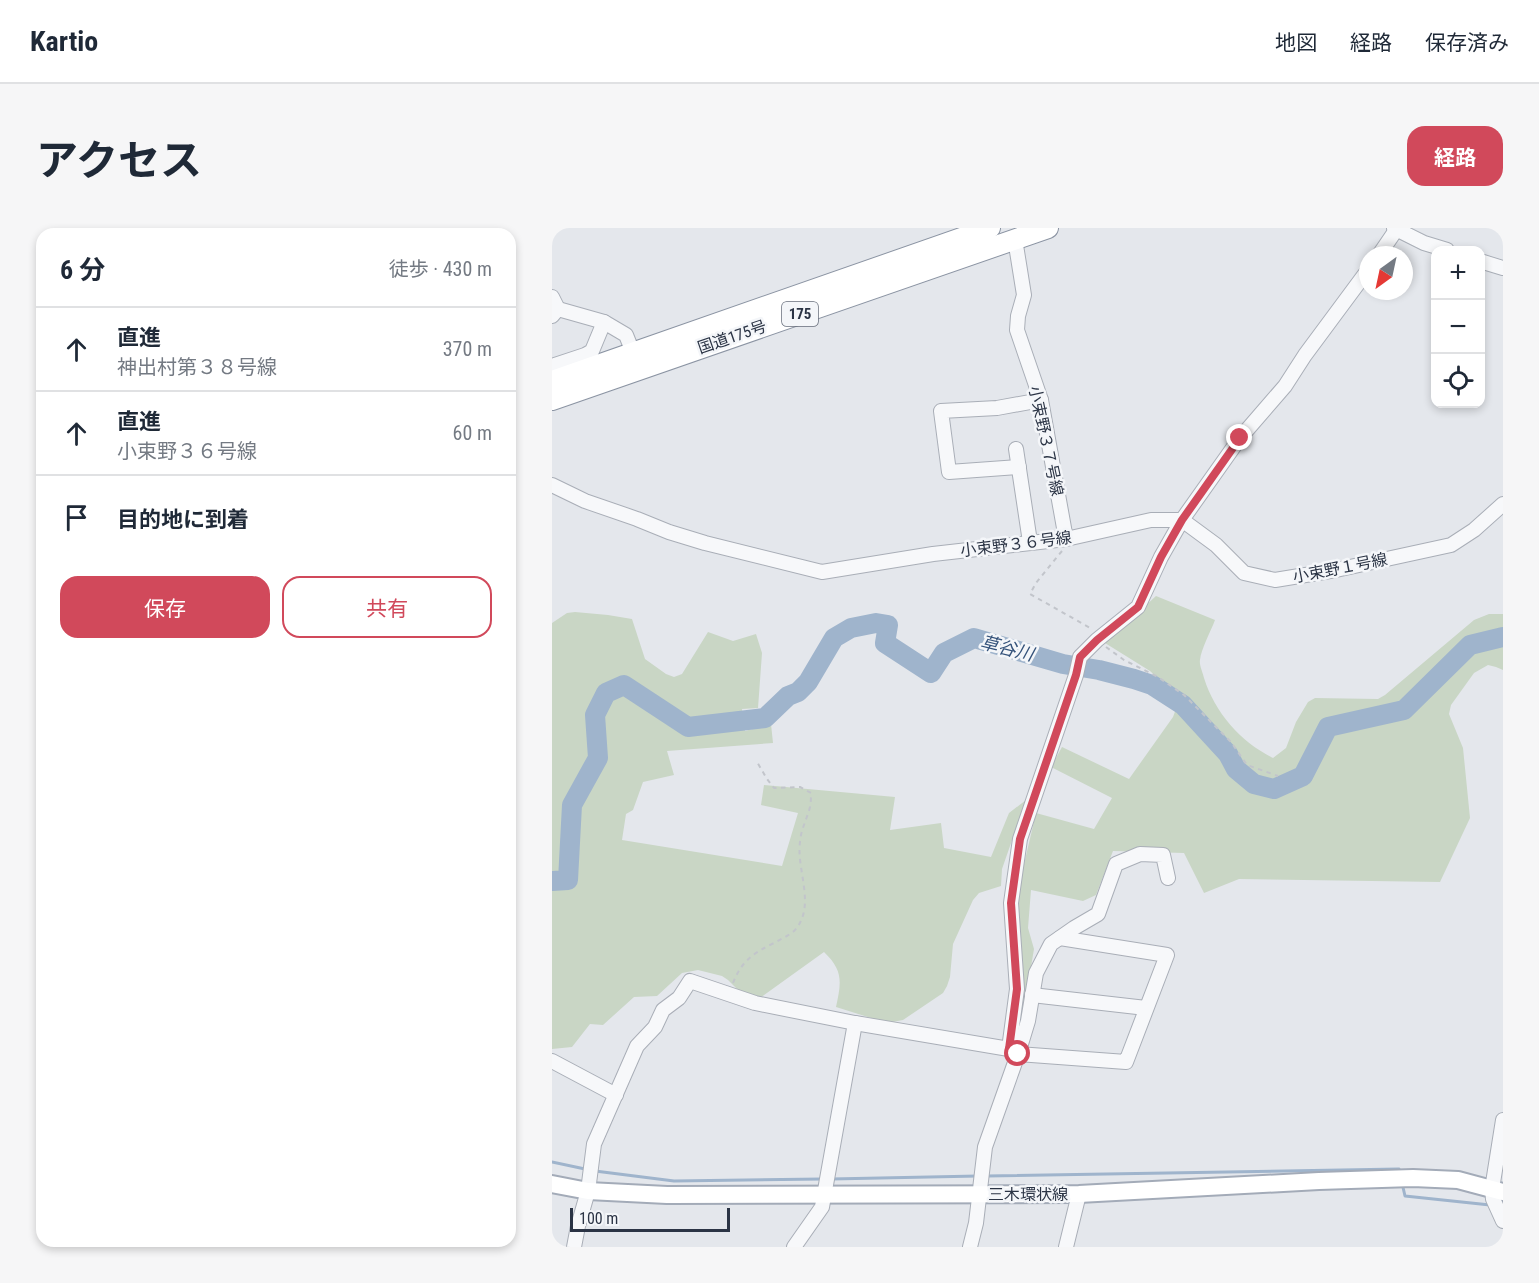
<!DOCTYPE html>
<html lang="ja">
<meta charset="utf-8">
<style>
:root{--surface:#fff;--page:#f6f6f7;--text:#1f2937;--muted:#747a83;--line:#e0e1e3;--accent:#d1495b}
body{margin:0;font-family:"Roboto Condensed","Noto Sans JP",sans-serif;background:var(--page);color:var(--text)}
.controls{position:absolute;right:18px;top:18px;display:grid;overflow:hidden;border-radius:12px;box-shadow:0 3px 9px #0003}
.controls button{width:54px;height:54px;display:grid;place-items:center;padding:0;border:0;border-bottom:2px solid var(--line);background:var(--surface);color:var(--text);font:30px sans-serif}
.compass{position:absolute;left:807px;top:18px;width:54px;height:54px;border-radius:50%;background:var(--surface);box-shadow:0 3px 9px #0003;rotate:213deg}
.scale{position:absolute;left:18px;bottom:15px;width:160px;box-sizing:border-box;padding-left:6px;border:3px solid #2b3445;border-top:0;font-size:16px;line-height:21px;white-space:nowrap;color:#2b3445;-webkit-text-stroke:4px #f4f6f9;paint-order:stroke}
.stop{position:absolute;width:18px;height:18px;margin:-14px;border:4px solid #d1495b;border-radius:50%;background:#fff}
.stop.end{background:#d1495b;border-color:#fff;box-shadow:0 2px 6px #0008}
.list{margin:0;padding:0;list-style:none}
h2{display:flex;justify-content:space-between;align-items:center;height:78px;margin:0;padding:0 24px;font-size:26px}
h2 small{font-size:20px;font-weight:400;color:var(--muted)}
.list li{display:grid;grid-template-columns:39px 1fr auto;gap:18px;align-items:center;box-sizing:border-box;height:84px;padding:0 24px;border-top:2px solid var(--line)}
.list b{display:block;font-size:22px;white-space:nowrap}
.list p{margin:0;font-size:20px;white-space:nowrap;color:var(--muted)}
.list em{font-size:20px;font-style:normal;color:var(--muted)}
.actions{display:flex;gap:12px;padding:18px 24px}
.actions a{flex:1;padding:14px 0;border:2px solid var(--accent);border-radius:18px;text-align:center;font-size:21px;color:var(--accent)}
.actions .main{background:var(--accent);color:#fff}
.icon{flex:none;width:33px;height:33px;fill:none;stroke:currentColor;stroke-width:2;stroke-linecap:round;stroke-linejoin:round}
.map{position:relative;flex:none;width:951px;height:1019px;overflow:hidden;border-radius:18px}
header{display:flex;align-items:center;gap:36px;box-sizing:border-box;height:84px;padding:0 30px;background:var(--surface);border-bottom:2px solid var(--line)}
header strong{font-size:28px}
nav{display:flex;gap:33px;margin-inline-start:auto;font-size:21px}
.intro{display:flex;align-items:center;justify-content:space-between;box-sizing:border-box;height:144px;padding:0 36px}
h1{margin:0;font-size:42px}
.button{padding:15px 27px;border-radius:18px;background:var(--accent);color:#fff;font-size:21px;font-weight:700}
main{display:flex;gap:36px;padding:0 36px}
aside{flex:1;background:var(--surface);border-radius:18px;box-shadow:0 3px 9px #0003}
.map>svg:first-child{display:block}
.green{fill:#c9d6c5}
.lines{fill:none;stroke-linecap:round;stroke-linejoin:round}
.stream{stroke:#9fb4cc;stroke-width:3}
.river{stroke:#9fb4cc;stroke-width:20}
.minor-casing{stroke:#a9aeb7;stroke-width:16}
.major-casing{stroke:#a3abb8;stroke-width:20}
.highway-casing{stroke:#8b94a3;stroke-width:22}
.path{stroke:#c2c5cb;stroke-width:2;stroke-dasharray:4.5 4.5;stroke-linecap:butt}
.minor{stroke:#f7f8fa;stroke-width:14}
.major{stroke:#fff;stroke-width:16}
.highway{stroke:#fff;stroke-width:20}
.route{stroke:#d1495b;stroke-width:8}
.labels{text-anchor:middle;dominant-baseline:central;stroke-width:5;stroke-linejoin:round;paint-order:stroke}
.shield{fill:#f4f6f9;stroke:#676e7b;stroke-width:1.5}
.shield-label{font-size:15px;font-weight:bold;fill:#2b3445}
.street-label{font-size:16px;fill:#2b3445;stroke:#f4f6f9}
.water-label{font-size:18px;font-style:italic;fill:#34527a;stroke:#f4f6f9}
</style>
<header>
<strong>Kartio</strong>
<nav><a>地図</a><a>経路</a><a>保存済み</a></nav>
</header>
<div class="intro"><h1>アクセス</h1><a class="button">経路</a></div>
<main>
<aside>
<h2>6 分<small>徒歩 · 430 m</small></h2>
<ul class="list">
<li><svg class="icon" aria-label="ahead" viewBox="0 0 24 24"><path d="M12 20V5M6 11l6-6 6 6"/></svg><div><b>直進</b><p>神出村第３８号線</p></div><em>370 m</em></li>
<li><svg class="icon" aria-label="ahead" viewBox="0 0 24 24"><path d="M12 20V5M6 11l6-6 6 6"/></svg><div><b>直進</b><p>小束野３６号線</p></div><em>60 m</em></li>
<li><svg class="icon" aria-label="arrive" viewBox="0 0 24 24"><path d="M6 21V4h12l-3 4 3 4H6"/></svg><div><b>目的地に到着</b></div></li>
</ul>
<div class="actions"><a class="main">保存</a><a>共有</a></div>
</aside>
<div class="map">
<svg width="951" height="1019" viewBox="0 0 951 1019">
<rect width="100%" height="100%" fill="#e4e7ec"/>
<g class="green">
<path d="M604,368L663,392C659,403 649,421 648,432C647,437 651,445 652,450C663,485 689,514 721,530L734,520L744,494L756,474L763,470L826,471L833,467L922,392L937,386H951V442L944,439L936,437L922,445L899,477L897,486L911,520L918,590L888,654L687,651L652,665L632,625L561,623L544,667L531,673L479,662L476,700L482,721L471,786L465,785V666L484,585L542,601L560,570L499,539L510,519L577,551L621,489L628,470L598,443L553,415Z"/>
<path d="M23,384L56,387L80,391L93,431L114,446L122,449L130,446L156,404L181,413L204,406L210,425L206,480L190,481L193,503L219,496L221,515L115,523L122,547L91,554L81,582L74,586L70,612L230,638L246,585L209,577L212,557L343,569L338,602L389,595L392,620L439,629L457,585L474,572L450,641L449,658L427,665L421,672L401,716L398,749L395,758L391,765L351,792L335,795L284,779C289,755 292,743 272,724L208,770L192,768L176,752L170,748L146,742L130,745L105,768L82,769L51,797L38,796L20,819L0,821V395L15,385Z"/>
</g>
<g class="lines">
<g class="stream">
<polyline points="0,934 33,941"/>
<polyline points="43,943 122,953 270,951"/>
<polyline points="435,948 847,941 848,945"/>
<polyline points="279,951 426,948"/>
<polyline points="850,955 853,968 938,977"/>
</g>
<polyline class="river" points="0,653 16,652 20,577 46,530 43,487 54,465 72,457 136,499 213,490 236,468 246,464 256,454 282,410 299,400 324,395 336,397 333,415 379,445 392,425 422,410 511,436 547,442 582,451 600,457 631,477 676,526 684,541 702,556 722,561 751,548 776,499 852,482 918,417 951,409"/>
<g class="minor-casing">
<g id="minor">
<polyline points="842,0 872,15 895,22"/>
<polyline points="463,11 472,67 466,88 465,102 489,172 514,311"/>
<polyline points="827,27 844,2"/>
<polyline points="928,33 951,40"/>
<polyline points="0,69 6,81 0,88"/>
<polyline points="6,81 52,94"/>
<polyline points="0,138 33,127 40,123 52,94 74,107 84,132"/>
<polyline points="464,221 478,314"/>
<polyline points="467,239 397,244 389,183 445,180 489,172"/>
<polyline points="0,257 33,273 85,291 117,304 153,315 270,344 381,326 514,311 599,292 630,292 688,210 733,158 753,127 816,42"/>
<polyline points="508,710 615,727 574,834 466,826 457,821 465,761 459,675 468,611 524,447 528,429 545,412 586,379 609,329 630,292 664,317 692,345 723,352 784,342 899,317 922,302 951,276"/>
<polyline points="480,767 594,780"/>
<polyline points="0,833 64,867"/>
<polyline points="951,892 940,961 941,971 951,993"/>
<polyline points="22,1019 26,998 36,963 42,916 85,818 103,799 111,782 127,770 138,753 203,775 303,795 457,821"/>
<polyline points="242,1019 270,979 303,795"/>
<polyline points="418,1019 424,995 433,919 466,826 476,793 484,745 499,716 522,700 546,686 564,636 588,626 611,627 616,650"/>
<polyline points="514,1019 527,966"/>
</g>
</g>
<g class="major-casing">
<polyline id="major" points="0,956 36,963 115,967 527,966 767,953 861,950 906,952 951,964"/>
</g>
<g class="highway-casing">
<g id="highway">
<polyline points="0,153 438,0"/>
<polyline points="0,172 496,0"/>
</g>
</g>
<g class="path">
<polyline points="510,323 484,355 478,366 540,401"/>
<polyline points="554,419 572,432 606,449 632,467 679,514 695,537 726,548"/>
<path d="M181,755C190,732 202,725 222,715C229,711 236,708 242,703C265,679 244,642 248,614C249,601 255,591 258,579C259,574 259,569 259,565L248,559L222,560L215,551L205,534"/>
</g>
<use href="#minor" class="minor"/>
<use href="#major" class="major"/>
<use href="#highway" class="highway"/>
</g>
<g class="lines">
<polyline class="route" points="466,826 457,821 465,761 459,675 468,611 524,447 528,429 545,412 586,379 609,329 630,292 688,210"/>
</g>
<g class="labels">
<rect class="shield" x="230" y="74" width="36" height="24" rx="4.5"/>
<g class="shield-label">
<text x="248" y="86">175</text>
</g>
<g class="street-label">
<text transform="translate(180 109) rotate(-19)">国道175号</text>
<text transform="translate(494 213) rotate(78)">小束野３７号線</text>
<text transform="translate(464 316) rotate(-7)">小束野３６号線</text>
<text transform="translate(788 340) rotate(-11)">小束野１号線</text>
<text x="476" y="966">三木環状線</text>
</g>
<g class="water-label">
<text transform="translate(455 420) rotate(14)">草谷川</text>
</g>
</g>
</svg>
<div class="controls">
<button>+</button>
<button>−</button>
<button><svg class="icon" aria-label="locate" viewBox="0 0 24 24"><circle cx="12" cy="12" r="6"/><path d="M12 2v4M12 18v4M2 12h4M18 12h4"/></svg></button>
</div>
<svg class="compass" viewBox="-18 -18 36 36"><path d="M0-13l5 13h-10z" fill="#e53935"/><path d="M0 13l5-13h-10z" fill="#747a83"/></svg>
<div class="scale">100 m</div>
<div class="stop" style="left:466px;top:826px"></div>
<div class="stop end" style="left:688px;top:210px"></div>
</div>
</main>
